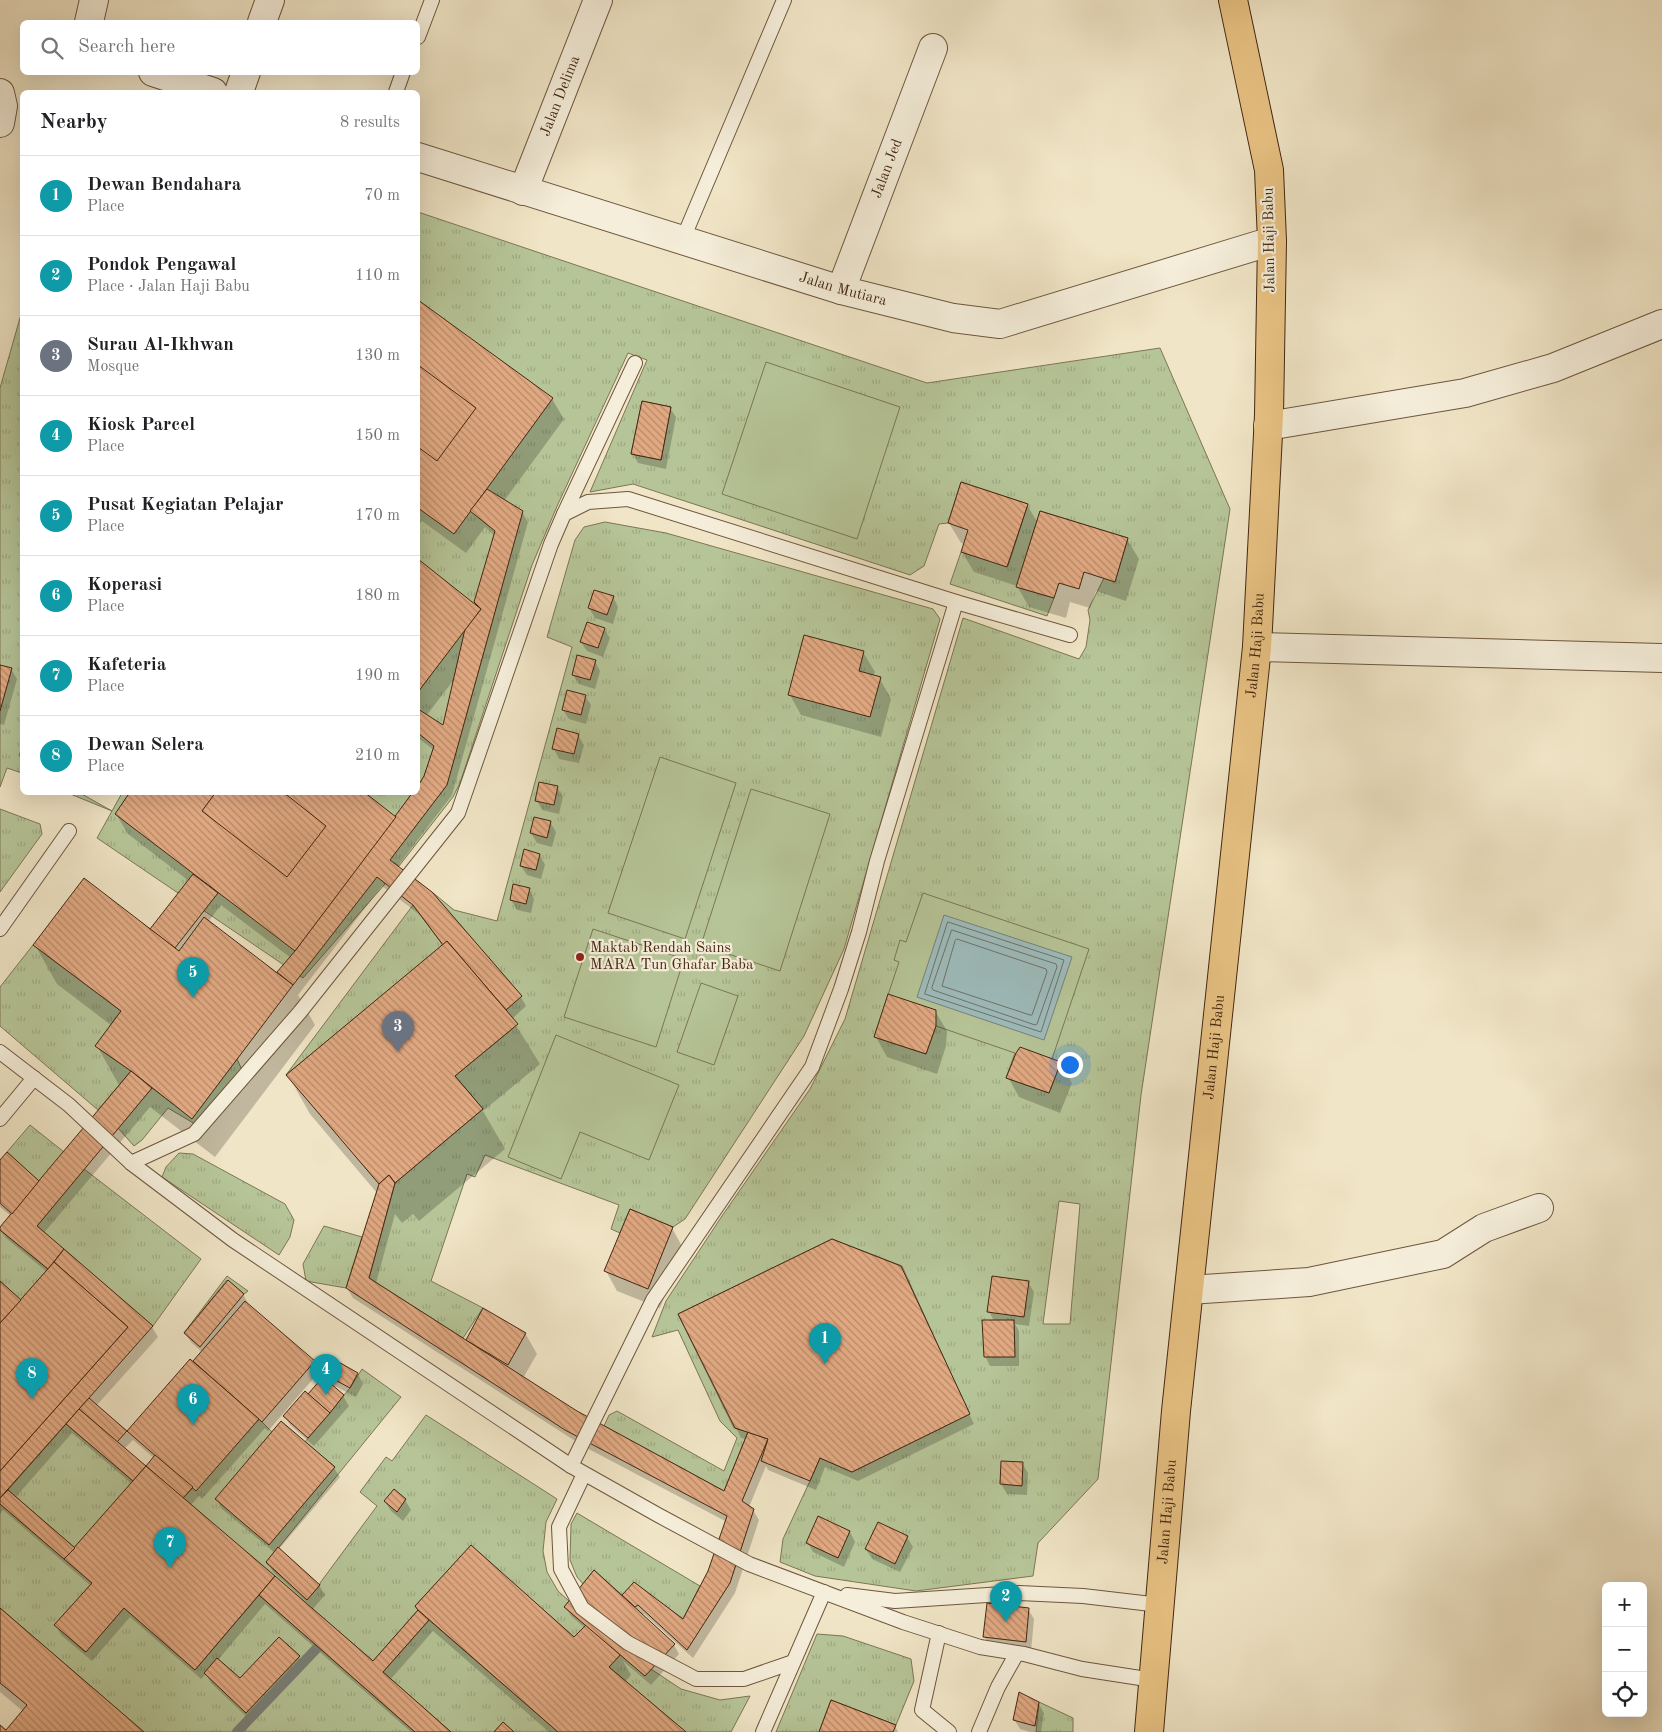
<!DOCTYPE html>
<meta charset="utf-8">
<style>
:root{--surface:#fff;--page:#f2f2f2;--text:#202124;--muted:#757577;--line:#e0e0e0;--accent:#0f766e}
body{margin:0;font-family:"Old Standard TT",serif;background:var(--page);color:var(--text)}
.controls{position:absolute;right:15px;bottom:15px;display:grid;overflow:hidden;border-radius:8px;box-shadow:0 5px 20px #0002}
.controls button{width:45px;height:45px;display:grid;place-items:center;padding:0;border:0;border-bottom:1px solid var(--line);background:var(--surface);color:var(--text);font:25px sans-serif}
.you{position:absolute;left:1069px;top:1064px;width:18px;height:18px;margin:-12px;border:4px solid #fff;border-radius:50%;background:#1a73e8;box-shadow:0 0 0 8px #1a73e833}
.badge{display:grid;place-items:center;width:32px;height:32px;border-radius:50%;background:var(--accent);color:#fff;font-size:16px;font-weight:700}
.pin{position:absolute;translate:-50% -41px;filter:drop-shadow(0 1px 2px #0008)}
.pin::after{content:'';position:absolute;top:26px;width:18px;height:15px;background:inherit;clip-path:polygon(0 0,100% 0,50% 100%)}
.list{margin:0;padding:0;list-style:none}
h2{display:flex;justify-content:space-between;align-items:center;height:65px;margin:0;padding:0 20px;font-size:21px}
h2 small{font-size:16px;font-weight:400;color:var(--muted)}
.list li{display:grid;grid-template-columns:32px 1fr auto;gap:15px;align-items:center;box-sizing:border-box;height:80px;padding:0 20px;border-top:1px solid var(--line)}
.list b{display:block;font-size:19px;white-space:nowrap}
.list p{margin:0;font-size:16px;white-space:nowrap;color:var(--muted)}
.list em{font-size:16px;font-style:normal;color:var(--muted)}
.icon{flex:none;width:28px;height:28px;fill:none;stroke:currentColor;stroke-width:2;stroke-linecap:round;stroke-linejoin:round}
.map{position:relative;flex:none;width:1662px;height:1732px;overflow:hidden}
.search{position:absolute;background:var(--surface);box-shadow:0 5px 20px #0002;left:20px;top:20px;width:400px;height:55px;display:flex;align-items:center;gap:12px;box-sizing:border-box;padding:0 18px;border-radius:8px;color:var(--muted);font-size:19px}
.panel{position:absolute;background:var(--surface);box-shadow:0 5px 20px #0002;left:20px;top:90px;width:400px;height:705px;border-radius:8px}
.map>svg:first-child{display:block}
.grass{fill:url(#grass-tufts);stroke:#7c7654;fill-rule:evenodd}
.pitch{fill:#b6c598;stroke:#7c7654}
.water{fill:#9dbdbe;stroke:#798179}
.shadow{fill:#0003;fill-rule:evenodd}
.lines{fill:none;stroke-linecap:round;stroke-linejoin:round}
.shore{stroke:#707268;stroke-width:1}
.stream{stroke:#798179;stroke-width:10}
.building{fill:url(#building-back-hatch);stroke:#432611}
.service-casing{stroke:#6e563e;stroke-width:16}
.minor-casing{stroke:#6e563e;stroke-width:30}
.primary-casing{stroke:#432611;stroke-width:30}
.service{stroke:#f5eeda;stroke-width:14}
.minor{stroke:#f5eeda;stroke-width:28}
.primary{stroke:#e8c283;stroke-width:28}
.poi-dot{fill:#8f2418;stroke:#f5eeda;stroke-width:2}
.labels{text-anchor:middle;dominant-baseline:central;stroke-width:4.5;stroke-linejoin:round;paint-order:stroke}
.street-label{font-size:15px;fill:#432611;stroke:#f5eeda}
.poi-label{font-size:15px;fill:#432611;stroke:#f5eeda;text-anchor:start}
</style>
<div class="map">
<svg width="1662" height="1732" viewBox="0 0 1662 1732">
<defs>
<pattern id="grass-tufts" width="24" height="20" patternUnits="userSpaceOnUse" patternTransform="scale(1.25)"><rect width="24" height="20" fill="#b6c598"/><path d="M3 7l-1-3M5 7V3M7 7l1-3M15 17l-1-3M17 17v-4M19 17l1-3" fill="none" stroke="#9ea982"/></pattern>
<pattern id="building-back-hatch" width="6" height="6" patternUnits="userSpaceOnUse" patternTransform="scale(1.25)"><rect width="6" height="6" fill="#e1a982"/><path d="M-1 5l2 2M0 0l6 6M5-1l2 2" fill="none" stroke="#b88969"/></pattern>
</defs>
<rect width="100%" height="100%" fill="#f0e5c6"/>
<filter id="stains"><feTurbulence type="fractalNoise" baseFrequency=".004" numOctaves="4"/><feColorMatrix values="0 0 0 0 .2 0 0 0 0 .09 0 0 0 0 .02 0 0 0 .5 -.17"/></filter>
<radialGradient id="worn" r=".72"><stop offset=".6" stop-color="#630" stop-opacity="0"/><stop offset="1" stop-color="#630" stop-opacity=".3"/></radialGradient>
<g class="grass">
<path d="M418,212L927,383L1160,348L1230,509L1141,1095L1098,1479L1038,1543L1033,1576L916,1591L815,1576L780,1562L783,1539L810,1481L820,1458L852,1472L969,1414L902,1266L832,1239L678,1314L734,1428L748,1432L724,1491L604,1426L609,1415L617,1411L724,1471L737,1438L720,1421L678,1330L652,1337L666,1301L722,1216L810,1089L845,1019L963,618L1079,659L1086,647L1090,620L1088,610L1104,578L1115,581L1128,538L1040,511L1017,587L1054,598L1047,616L950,584L961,552L1008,566L1028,504L961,482L948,523L939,524L924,566L910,575L633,484L590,492L647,360L628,353L558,504L532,565L460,783L453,797L399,866L393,862L380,879L385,884L303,978L97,838L112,811L68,793H80L112,811L122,793L418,792ZM642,401L671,407L661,460L631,454ZM1059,1201L1080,1204L1070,1324H1043Z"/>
<polygon points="22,311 22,747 19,756 22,758 22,773 7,768 0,787 0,388"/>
<polygon points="605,522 666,533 933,609 940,619 844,949 804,1036 685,1219 673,1227 630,1209 620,1233 611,1229 619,1205 485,1155 475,1177 467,1174 431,1281 483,1308 463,1338 369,1278 395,1183 483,1109 455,1076 511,1030 506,1010 521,996 432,892 454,910 497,921 572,647 547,637 575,540 584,527"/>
<polygon points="0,809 40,824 42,834 0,892"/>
<polygon points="413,905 443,945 286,1075"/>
<polygon points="33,945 121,1011 95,1046 131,1071 98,1110 0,1026 0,987"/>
<polygon points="237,1059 242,1070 195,1124 168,1108 142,1140 134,1146 118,1128 152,1088 173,1104"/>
<polygon points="30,1125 64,1152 39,1181 7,1152"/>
<polygon points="179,1153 193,1154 285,1204 294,1220 290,1237 279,1255 162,1177 166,1167"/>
<polygon points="84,1169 201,1259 153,1326 37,1226"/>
<polygon points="324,1226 362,1237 346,1288 306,1281 303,1264"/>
<polygon points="0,1230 48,1269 21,1300 0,1281"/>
<polygon points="227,1276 248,1291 244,1294 227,1280 184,1333"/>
<polygon points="362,1369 401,1397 266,1563 307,1599 320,1585 320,1583 377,1506 360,1492 386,1457 392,1461 426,1415 557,1499 546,1522 543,1551 547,1572 558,1591 569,1601 586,1625 574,1637 471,1546 415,1606 418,1610 373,1661 183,1498 259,1419 272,1432 335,1467 305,1442 350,1388"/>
<polygon points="66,1424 133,1481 75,1548 8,1490"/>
<polygon points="0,1504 92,1583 55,1625 85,1652 124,1608 195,1670 259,1595 415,1732 144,1732 0,1608"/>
<polygon points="577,1513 700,1586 683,1619 634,1583 622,1595 594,1570 583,1584 577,1577 570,1560 571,1524"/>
<polygon points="429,1620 558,1732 514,1732 503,1722 494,1732 451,1732 383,1672"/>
<polygon points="817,1634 843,1636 911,1659 914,1681 896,1725 831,1700 819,1732 776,1732"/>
<polygon points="621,1654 645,1676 651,1669 681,1689 720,1700 750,1696 731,1732 686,1732 609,1667"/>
<polygon points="1039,1702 1073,1718 1073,1732 1036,1732"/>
</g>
<g class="pitch">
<polygon points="766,362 900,407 857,539 722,494"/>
<polygon points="660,757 736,783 685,939 608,913"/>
<polygon points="751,789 830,814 780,971 701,945"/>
<polygon points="923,893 1089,949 1052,1059 1061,1062 1049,1093 1006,1078 1015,1053 936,1026 926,1054 874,1037 899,962 894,960 900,940 906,942"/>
<polygon points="593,929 684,959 656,1047 564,1017"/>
<polygon points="701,983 738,996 714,1065 677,1052"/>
<polygon points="556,1035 679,1085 649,1160 580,1132 561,1179 508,1157"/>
</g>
<polygon class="water" points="944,915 1072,957 1044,1040 917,997"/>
<g class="shadow">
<path d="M418,302L552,399L564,419L504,501L522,512L528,522L452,795L397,867L521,997L526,1006L512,1019L540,1064L483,1111L505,1149L419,1221L413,1214L402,1223L395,1214L376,1283L466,1342L484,1310L525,1333L537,1354L523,1378L576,1412L725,1492L746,1439L741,1438L736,1428L901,1267L974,1424L858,1481L825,1467L816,1490L768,1470L766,1466L749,1507L753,1510L759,1520L735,1593L693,1658L644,1614L642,1615L674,1645L679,1654L651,1685L623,1661L631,1675L625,1682L684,1732H549L433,1631L390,1680L449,1732H411L265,1604L218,1660L240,1680L279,1639L299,1657L304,1667L252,1722L211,1683L206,1674L201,1679L130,1617L92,1661L61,1635L56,1625L91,1586L3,1510L0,1514V1283L21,1301L47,1272L6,1238L0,1229L11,1216L0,1207V1161L39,1183L119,1085L97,1046L112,1026L57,984L35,945L155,934L189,881L128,834L116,814L397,818L418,792V788L426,776L434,750L418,738V561L479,608L475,602L495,536L485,527L466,553L422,521L418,526ZM456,677L444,727L426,716ZM382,886L420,915L443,946L288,1075L310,1114L377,1193L347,1288L353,1298L583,1446L727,1522L709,1572L683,1621L634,1584L622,1597L566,1607L571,1616L585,1628L575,1639L419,1611L373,1663L312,1610L325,1595L319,1585L279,1549L340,1477L334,1468L217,1499L222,1509L275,1553L268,1562L273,1572L312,1607L310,1609L190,1506L199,1496L202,1499L265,1428L268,1431L319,1372L314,1362L248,1304L243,1294L185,1333L191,1342L202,1352L193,1363L190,1361L127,1433L96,1406L158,1337L152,1327L43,1234L150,1107L215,1157L315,1025L298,995ZM221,905L291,958L279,972L282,978L208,922ZM72,1433L132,1484L75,1550L15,1498ZM133,1440L154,1458L146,1467L124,1449Z"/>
<polygon points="670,408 676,417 666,469 638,463 633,454"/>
<polygon points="1027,505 1038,523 1127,539 1139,559 1126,601 1096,591 1090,608 1070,602 1066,618 1029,607 1017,586 974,572 962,552 965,544 961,543 949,523"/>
<polygon points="613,597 618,607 613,624 595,618 589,608"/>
<polygon points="604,629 610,638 603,657 587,651 581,642"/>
<polygon points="863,652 875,672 873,677 880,679 891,699 881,737 801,715 790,695"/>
<polygon points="595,661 600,671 595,689 579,684 573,675"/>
<polygon points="0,666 11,669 17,679 4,725 0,724"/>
<polygon points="585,696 591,705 586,724 569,719 563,710"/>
<polygon points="578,735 584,745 579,763 559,759 554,749"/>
<polygon points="557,787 563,797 559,814 542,810 537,801"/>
<polygon points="550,822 556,832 552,847 537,843 531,833"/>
<polygon points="540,855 545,865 541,879 527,875 521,866"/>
<polygon points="529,889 534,899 531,913 517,910 511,900"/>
<polygon points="935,1011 947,1031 946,1046 937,1074 887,1057 876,1037"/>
<polygon points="1060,1063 1072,1083 1060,1113 1019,1097 1008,1077"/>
<polygon points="672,1228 683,1248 660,1308 617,1291 606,1271"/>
<polygon points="1028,1282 1034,1292 1029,1326 1015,1324 1019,1331 1019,1366 990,1366 985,1356 994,1321 989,1311"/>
<polygon points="335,1362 358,1374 363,1384 356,1397 333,1385 328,1375"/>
<polygon points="323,1379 343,1396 349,1406 314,1446 290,1425 285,1416 308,1396"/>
<polygon points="1002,1463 1022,1463 1028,1473 1027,1495 1007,1494 1001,1484"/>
<polygon points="394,1491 405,1500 411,1510 403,1521 391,1511 385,1502"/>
<polygon points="819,1518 850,1532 855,1542 844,1567 813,1552 808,1543"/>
<polygon points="907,1537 913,1547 900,1572 872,1559 866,1549"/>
<polygon points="1028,1609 1034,1619 1031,1651 990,1646 984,1636"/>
<polygon points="0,1610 142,1732 6,1732 24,1712 0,1692"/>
<polygon points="1038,1703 1044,1713 1041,1732 1030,1732 1020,1729 1014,1719"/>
<polygon points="895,1726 898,1732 820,1732"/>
</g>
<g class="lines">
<g class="shore">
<polygon points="948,922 1064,960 1041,1032 925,994"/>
<polygon points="952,930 1056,964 1057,967 1037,1024 1035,1025 933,990 932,988"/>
<polygon points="957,939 1046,969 1047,972 1032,1015 1030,1015 942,986 955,941"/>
</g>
<polyline class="stream" points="237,1732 318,1647"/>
</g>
<g class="building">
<polygon points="418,300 553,398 454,534 418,508"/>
<polygon points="418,365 476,408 437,461 418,447"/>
<polygon points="642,401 671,407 661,460 631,454"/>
<polygon points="961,482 1028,504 1007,567 961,552 968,530 948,523"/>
<polygon points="487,489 523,511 447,785 390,860 432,892 522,996 506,1010 447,941 443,945 413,905 377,877 293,985 277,972 295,951 413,792 418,792 418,786 424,776 434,746 418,733 418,709 443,725 465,629 481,609 474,602 495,531 470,511"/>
<polygon points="1040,511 1128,538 1115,582 1084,572 1079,589 1059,583 1054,598 1016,587"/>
<polygon points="418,559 481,609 418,692"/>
<polygon points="594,590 614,596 607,615 588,608"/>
<polygon points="587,622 605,628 598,648 580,642"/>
<polygon points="804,635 864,651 859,671 881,677 870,717 788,695"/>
<polygon points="577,655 596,660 590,680 572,675"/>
<polygon points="0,665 12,668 0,711"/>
<polygon points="567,690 586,695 581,715 562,710"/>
<polygon points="557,728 579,734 574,754 552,749"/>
<polygon points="539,782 558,786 554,805 535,801"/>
<polygon points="130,792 364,792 396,817 295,951 115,814"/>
<polygon points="216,792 283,792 326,826 287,877 202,811"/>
<polygon points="534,817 551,821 547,838 530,833"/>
<polygon points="524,849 540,854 536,870 520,866"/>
<polygon points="193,874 218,893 175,948 150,929"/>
<polygon points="84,878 179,951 204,917 293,985 192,1119 131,1071 95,1046 121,1011 33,945"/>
<polygon points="513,884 530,888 526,904 510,900"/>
<polygon points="447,941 518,1024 455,1076 483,1109 395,1183 389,1175 379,1184 286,1075"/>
<polygon points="888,994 936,1010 936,1026 926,1054 874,1037"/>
<polygon points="1020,1047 1061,1062 1049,1093 1006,1078 1016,1053"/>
<polygon points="131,1071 152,1088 37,1226 64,1249 48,1269 0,1230 0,1227"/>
<polygon points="7,1152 39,1181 12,1214 0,1203 0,1160"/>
<polygon points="389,1175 395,1183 369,1278 577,1411 724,1491 748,1432 768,1439 742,1501 754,1509 730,1583 687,1650 638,1605 635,1607 622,1595 634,1582 683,1619 708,1571 727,1516 565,1430 346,1288 379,1184"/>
<polygon points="630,1209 673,1227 648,1289 604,1271"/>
<polygon points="832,1239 901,1266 970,1414 852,1472 820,1458 810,1481 761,1461 768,1439 735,1428 678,1314"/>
<polygon points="64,1249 153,1326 0,1498 0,1471 128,1327 54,1262"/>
<polygon points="54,1262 128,1327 0,1471 0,1323"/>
<polygon points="992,1276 1029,1281 1024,1317 987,1312"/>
<polygon points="228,1280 244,1294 200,1347 184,1333"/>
<polygon points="0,1281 21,1300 0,1323"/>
<polygon points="245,1301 315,1361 262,1422 193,1361"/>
<polygon points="483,1308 526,1333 508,1365 466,1340"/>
<polygon points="982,1320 1014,1320 1015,1357 984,1357"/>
<polygon points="190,1359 259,1419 196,1491 127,1431"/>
<polygon points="335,1360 358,1373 350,1388 326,1375"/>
<polygon points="323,1377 344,1395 330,1413 308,1394"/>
<polygon points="305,1391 330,1413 308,1438 283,1416"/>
<polygon points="89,1398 127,1431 117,1442 79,1409"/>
<polygon points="79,1409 146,1466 133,1481 66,1424"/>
<polygon points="281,1421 335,1467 269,1545 215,1499"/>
<polygon points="155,1455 193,1487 183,1498 146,1466"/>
<polygon points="1001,1461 1023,1462 1022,1486 1000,1484"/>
<polygon points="146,1466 275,1576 195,1670 124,1608 86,1652 54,1625 92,1583 64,1559"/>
<polygon points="394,1489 406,1499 397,1512 384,1501"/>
<polygon points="8,1490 75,1548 64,1559 0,1504 0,1498"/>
<polygon points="818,1516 850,1531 838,1558 806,1543"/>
<polygon points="878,1522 908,1536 895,1564 865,1549"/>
<polygon points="471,1545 574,1637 586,1625 621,1654 609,1667 686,1732 558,1732 418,1610 415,1606"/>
<polygon points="278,1547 320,1585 307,1600 266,1562"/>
<polygon points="594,1570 675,1644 645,1676 564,1607"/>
<polygon points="275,1576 373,1661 418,1610 429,1620 383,1672 451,1732 415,1732 259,1595"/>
<polygon points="987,1603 1029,1608 1026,1642 983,1637"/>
<polygon points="0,1608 144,1732 0,1732 0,1725 6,1730 27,1705 0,1683"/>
<polygon points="279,1637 300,1656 246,1713 204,1673 217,1658 240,1678"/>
<polygon points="1019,1692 1039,1702 1035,1726 1013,1720"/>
<polygon points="831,1700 896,1725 893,1732 819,1732"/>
<polygon points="503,1722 514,1732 494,1732"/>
</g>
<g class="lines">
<g class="service-casing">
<g id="service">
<polyline points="418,37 432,0"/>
<polyline points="396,92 403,72"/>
<polyline points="682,241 784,0"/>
<polyline points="564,514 635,363"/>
<polyline points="0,929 69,831"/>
<polyline points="0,1052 69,1105 131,1163 233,1240 571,1466 658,1515 749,1564 903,1622 980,1647 1024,1654 1082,1669 1153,1680"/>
<polyline points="0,1119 34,1078"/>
<polyline points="131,1163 194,1134 300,1012 458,813 551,544 564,514 588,502 628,499 956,602 1070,635"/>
<polyline points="571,1466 653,1300 812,1067 841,989 859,932 877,861 956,602"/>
<polyline points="584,1474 559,1527 561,1569 582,1608 628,1643 696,1679 744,1679 793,1662"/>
<polyline points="847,1595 895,1601 1019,1593 1083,1596 1160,1605"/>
<polyline points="939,1633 922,1710 949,1732"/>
<polyline points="763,1732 824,1592"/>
<polyline points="979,1732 998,1687 1017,1653"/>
</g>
</g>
<g class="minor-casing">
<g id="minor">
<polyline points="89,22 94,0"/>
<polyline points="262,22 270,0"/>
<polyline points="153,72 213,92"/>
<polyline points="239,92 246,72"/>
<polyline points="0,93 3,106 0,123"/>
<path id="s1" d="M418,157L841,290L953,318L1000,324L1272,241"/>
<path id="s2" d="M523,191L598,0"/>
<path id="s3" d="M841,290L933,48"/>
<polyline points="1268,426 1465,393 1553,368 1662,324"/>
<polyline points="1257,647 1662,658"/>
<polyline points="1189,1290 1309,1282 1443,1254 1484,1228 1539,1208"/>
</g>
</g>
<g class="primary-casing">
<g id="primary">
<path id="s4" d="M1149,1732L1176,1411L1257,647L1269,415L1272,241L1269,170L1233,0"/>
</g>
</g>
<use href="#service" class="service"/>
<use href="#minor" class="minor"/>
<use href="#primary" class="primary"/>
</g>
<circle class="poi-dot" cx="580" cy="957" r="5"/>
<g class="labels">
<g class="street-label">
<text stroke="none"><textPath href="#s2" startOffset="102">Jalan Delima</textPath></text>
<text stroke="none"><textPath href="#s3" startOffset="130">Jalan Jed</textPath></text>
<text transform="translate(1270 240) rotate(-91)">Jalan Haji Babu</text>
<text stroke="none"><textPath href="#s1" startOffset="445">Jalan Mutiara</textPath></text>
<text stroke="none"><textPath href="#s4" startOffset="1092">Jalan Haji Babu</textPath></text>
<text stroke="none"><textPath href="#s4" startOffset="688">Jalan Haji Babu</textPath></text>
<text stroke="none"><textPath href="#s4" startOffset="221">Jalan Haji Babu</textPath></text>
</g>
<g class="poi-label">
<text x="590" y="948">Maktab Rendah Sains<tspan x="590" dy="17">MARA Tun Ghafar Baba</tspan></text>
</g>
</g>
<rect width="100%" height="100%" filter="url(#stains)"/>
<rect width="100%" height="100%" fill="url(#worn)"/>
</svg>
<div class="controls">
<button>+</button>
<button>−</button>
<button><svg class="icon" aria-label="locate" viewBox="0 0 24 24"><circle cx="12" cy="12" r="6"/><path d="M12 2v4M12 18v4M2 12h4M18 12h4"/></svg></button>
</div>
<div class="you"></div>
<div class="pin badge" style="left:825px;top:1364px;background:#0f9aa8">1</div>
<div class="pin badge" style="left:1006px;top:1622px;background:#0f9aa8">2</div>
<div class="pin badge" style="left:398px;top:1052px;background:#6b7280">3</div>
<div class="pin badge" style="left:326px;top:1395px;background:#0f9aa8">4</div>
<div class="pin badge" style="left:193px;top:998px;background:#0f9aa8">5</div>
<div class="pin badge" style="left:193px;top:1425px;background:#0f9aa8">6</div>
<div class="pin badge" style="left:170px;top:1568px;background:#0f9aa8">7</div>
<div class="pin badge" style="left:32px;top:1399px;background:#0f9aa8">8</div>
<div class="search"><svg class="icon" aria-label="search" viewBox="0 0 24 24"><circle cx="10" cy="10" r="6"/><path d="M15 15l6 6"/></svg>Search here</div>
<section class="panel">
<h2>Nearby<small>8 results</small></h2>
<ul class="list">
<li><span class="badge" style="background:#0f9aa8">1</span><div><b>Dewan Bendahara</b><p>Place</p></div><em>70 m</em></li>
<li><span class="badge" style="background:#0f9aa8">2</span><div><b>Pondok Pengawal</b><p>Place · Jalan Haji Babu</p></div><em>110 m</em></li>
<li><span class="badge" style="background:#6b7280">3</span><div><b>Surau Al-Ikhwan</b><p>Mosque</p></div><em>130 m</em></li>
<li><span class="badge" style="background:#0f9aa8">4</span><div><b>Kiosk Parcel</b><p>Place</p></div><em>150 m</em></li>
<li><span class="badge" style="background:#0f9aa8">5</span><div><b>Pusat Kegiatan Pelajar</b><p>Place</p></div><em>170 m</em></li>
<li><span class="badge" style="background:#0f9aa8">6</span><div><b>Koperasi</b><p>Place</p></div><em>180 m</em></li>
<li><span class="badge" style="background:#0f9aa8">7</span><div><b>Kafeteria</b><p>Place</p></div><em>190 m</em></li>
<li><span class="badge" style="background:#0f9aa8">8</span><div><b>Dewan Selera</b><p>Place</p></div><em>210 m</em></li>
</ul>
</section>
</div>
